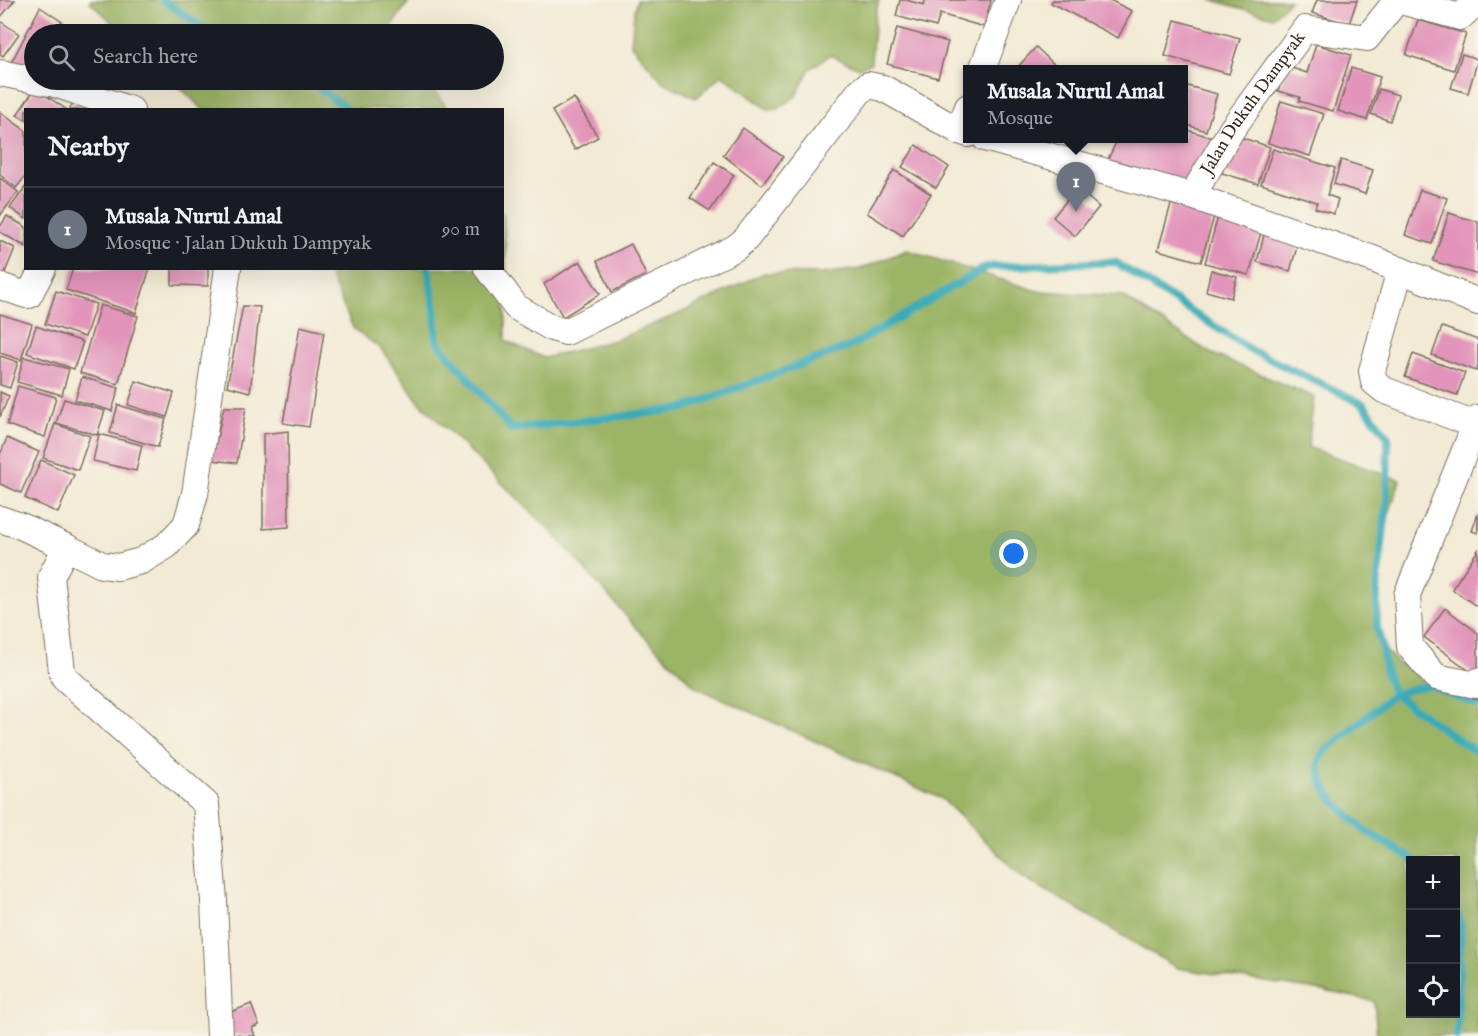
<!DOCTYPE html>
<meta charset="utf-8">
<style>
:root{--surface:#171b24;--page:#242831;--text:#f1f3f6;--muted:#9ea1a6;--line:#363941;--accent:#db2777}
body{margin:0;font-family:"IM FELL English",serif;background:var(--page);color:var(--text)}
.controls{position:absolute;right:18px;bottom:18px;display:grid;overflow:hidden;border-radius:0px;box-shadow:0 6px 24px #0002}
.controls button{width:54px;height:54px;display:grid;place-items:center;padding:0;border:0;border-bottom:2px solid var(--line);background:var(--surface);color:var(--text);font:30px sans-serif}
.you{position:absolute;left:1014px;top:554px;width:21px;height:21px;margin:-15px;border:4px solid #fff;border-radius:50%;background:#1a73e8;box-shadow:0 0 0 9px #1a73e833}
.badge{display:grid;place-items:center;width:39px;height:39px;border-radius:50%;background:var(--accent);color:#fff;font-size:20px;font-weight:700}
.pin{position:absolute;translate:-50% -50px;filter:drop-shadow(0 2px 3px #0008)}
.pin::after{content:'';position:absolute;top:32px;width:21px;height:18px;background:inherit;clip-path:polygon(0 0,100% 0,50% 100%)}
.popup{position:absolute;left:963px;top:65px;width:225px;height:78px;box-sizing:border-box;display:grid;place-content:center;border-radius:0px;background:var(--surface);filter:drop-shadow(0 2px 4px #0005);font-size:20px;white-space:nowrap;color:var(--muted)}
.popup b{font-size:22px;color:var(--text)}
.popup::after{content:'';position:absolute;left:50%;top:100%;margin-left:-12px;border:12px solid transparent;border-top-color:var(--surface)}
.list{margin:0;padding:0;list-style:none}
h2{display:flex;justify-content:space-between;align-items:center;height:78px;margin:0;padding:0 24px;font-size:26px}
h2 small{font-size:20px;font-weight:400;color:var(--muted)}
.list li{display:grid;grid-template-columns:39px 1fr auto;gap:18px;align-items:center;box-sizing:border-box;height:84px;padding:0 24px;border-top:2px solid var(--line)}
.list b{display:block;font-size:22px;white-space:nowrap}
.list p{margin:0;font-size:20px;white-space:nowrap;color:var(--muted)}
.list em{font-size:20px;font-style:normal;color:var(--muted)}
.icon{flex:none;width:33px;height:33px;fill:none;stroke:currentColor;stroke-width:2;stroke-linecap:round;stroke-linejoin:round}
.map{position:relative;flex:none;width:1478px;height:1036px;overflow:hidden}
.search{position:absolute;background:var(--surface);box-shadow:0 6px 24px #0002;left:24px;top:24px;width:480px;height:66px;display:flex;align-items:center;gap:15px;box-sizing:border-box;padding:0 21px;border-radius:33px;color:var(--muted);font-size:22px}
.panel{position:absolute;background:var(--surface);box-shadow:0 6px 24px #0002;left:24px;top:108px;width:480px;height:162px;border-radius:0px}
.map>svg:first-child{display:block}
.forest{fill:#9cb466;stroke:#6c6f42;stroke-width:1.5;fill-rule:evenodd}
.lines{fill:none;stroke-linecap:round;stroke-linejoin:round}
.stream{stroke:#3aaab6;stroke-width:8}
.building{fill:#e294ba}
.minor-casing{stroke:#7b6d5e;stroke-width:28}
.minor{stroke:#fff;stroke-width:26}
.labels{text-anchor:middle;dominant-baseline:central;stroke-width:5;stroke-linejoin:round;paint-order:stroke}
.street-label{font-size:18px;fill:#3b2a1e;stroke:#f7f3e8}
</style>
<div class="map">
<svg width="1478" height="1036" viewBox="0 0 1478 1036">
<rect width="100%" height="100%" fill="#f7f3e8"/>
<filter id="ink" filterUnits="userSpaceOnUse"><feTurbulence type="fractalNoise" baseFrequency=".0167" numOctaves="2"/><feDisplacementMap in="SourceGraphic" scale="12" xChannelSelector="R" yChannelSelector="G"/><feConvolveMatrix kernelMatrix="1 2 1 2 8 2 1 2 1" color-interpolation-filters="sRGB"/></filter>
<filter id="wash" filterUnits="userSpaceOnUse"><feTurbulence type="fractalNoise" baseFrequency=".008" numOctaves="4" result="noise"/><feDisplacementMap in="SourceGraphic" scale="24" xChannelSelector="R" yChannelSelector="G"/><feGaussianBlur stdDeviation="1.35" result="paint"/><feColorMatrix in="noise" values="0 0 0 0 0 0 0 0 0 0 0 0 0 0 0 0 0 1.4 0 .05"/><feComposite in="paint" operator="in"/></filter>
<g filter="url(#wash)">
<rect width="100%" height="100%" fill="#f2ead4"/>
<g class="forest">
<polygon points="90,0 410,0 386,34 125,34 90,2"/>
<polygon points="637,0 879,0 875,16 871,63 859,68 830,55 810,69 796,96 778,109 768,110 722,75 696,98 663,82 631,45 634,11"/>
<polygon points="1211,0 1290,0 1273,17"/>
<polygon points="173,80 426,80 448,109 202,109"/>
<path d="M503,212L506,249V341L544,358L615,340L676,315L764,273L821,274L860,269L907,250L1038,291L1122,296L1210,353L1314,397L1308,447L1400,480L1389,514L1377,587V628L1382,647L1397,662L1429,685L1478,705V1036H1377L1374,1001L1329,992L1177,968L1023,877L942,799L696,687L642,634L554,534L419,402L381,349L353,328L327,269L502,268ZM1410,860H1456V1014H1410Z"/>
</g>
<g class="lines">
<g class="stream">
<polyline points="163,0 200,26 219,34"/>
<polyline points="309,80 348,110"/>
<polyline points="428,268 435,309 437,341 511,429 681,409 853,345 986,267 1115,262 1251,350 1363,404 1388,437 1387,500 1377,587 1377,628 1382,647 1386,674 1394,694 1470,748 1478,752"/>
<polyline points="1414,860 1364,830 1334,801 1323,784 1318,765 1325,751 1394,694 1429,685 1478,705"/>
<polyline points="1456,908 1461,926 1457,1036"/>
</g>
</g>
<g id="blocks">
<g class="building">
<polygon points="0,0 15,0 0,18"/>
<polygon points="900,0 906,0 924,5 925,0 991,0 984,27 940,14 936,27 896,16"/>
<polygon points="1053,0 1110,0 1132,11 1118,38 1051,3"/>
<polygon points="1317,0 1357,0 1349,24 1312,13"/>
<polygon points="40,7 80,34 34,34 34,71 10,65"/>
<polygon points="1175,20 1240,38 1229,74 1165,56"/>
<polygon points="1418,20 1466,34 1454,70 1406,55"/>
<polygon points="0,21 19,34 3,56 0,54"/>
<polygon points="897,28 948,42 938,78 887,64"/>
<polygon points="1316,44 1351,55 1333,111 1299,101 1300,97 1278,91 1286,66 1307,73"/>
<polygon points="1036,47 1060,70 1015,70"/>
<polygon points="1462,54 1478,59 1468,93 1451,88"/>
<polygon points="1351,68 1380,77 1367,120 1338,111"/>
<polygon points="1184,85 1217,94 1206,131 1184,124"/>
<polygon points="35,88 67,110 26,110 26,120 17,115"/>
<polygon points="1379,89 1398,95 1390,121 1371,114"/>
<polygon points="574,98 598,137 575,150 552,111"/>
<polygon points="74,101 90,110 69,110"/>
<polygon points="1281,101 1324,114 1310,156 1268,143"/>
<polygon points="0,112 26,131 26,176 16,188 0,175"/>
<polygon points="743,128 783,157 762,185 723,155"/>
<polygon points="1184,129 1217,139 1181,187 1105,166 1118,138 1184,138"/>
<polygon points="1234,135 1270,147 1258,184 1222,173"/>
<polygon points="916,145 949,167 936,188 902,167"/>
<polygon points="1273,149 1335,168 1327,195 1338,199 1334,214 1315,208 1317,202 1261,184"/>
<polygon points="1341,160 1373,170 1365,194 1334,184"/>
<polygon points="714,162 734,175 710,211 690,198"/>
<polygon points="894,170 931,194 903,236 867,213"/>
<polygon points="0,178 18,192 0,216"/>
<polygon points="26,186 26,219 10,208"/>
<polygon points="1077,188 1099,207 1075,236 1053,217"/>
<polygon points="1420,190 1447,198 1432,244 1405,235"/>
<polygon points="1171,204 1214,216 1201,262 1158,250"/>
<polygon points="1219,213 1263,225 1249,275 1205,263"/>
<polygon points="1449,213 1478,222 1478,275 1433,261"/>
<polygon points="7,216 26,227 26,247 0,232 0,227"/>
<polygon points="1265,231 1299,240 1290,271 1257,262"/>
<polygon points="0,241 15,248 2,280 0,279"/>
<polygon points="631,244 646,275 612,292 597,261"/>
<polygon points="580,261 600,294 563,317 544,284"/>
<polygon points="73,268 150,268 136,313 66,290"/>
<polygon points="172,268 208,268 208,286 172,285"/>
<polygon points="1211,270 1237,277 1231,298 1206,291"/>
<polygon points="56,291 96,304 85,337 45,324"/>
<polygon points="100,305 138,316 118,384 80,373"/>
<polygon points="243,306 260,307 250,392 227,386"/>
<polygon points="0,314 32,324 21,360 0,353"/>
<polygon points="36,326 83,342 74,369 27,353"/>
<polygon points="300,326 324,332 309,427 283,423"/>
<polygon points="1442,327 1478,340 1478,366 1476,371 1432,355"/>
<polygon points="1413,354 1465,373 1457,395 1405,377"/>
<polygon points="0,356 18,362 10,388 0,385"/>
<polygon points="24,357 69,369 62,395 17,382"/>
<polygon points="82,377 119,388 112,411 75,400"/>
<polygon points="136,381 174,393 167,417 128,405"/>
<polygon points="18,386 56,397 45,437 7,425"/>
<polygon points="0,392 9,396 0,417"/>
<polygon points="64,399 105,411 97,435 56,423"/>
<polygon points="118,405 166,419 158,447 110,433"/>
<polygon points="224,407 246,407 237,463 212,460"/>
<polygon points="55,424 90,436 78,470 43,458"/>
<polygon points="288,431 289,527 263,529 263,434"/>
<polygon points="99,434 142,445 136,471 93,461"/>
<polygon points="7,438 39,452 21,493 0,484 0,455"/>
<polygon points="41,460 74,475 58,513 25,498"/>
<polygon points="1478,513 1478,533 1472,531"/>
<polygon points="1478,550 1478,607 1452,589"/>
<polygon points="1445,608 1478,633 1478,671 1475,675 1424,637"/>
<polygon points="251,1004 259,1025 252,1028 255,1036 240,1036 239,1034 233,1036 224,1015"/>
</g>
</g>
</g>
<g filter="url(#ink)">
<use href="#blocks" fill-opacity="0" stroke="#7b6d5e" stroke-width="1.5"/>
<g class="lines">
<g class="minor-casing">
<g id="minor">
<polyline points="982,70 1008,0"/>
<polyline points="0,73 55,84 131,110"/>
<polyline points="959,131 968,107"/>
<polyline points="985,138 1192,196 1373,259 1478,302"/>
<path id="s1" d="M1192,196L1232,129L1305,29L1367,38L1397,0L1460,17L1478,1"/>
<polyline points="487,268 516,307 552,328 566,332 735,248 746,239 860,91 868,85 883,88 959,131 968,134"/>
<polyline points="1400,270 1372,371 1374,382 1384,390 1475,425"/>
<polyline points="0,286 26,295 29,295 43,268"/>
<polyline points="1478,418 1407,595 1410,647 1436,677 1476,685 1478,681"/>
<polyline points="0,519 21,526 66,547 51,577 62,671 64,677 206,804 214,901 220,1036"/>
<polyline points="66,547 102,565 118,567 141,561 166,546 186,525 195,494 228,268"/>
</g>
</g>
<use href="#minor" class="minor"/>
</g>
</g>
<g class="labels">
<g class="street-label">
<text stroke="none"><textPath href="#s1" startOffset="111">Jalan Dukuh Dampyak</textPath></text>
</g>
</g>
</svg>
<div class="controls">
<button>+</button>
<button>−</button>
<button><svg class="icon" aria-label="locate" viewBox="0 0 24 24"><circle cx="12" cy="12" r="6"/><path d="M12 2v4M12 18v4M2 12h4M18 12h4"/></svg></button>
</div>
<div class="you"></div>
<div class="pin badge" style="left:1076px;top:212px;background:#6b7280">1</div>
<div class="popup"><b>Musala Nurul Amal</b>Mosque</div>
<div class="search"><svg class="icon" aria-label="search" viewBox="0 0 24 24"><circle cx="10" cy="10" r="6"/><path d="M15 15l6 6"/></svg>Search here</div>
<section class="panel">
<h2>Nearby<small></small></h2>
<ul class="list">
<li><span class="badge" style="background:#6b7280">1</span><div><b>Musala Nurul Amal</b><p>Mosque · Jalan Dukuh Dampyak</p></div><em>90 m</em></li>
</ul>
</section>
</div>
